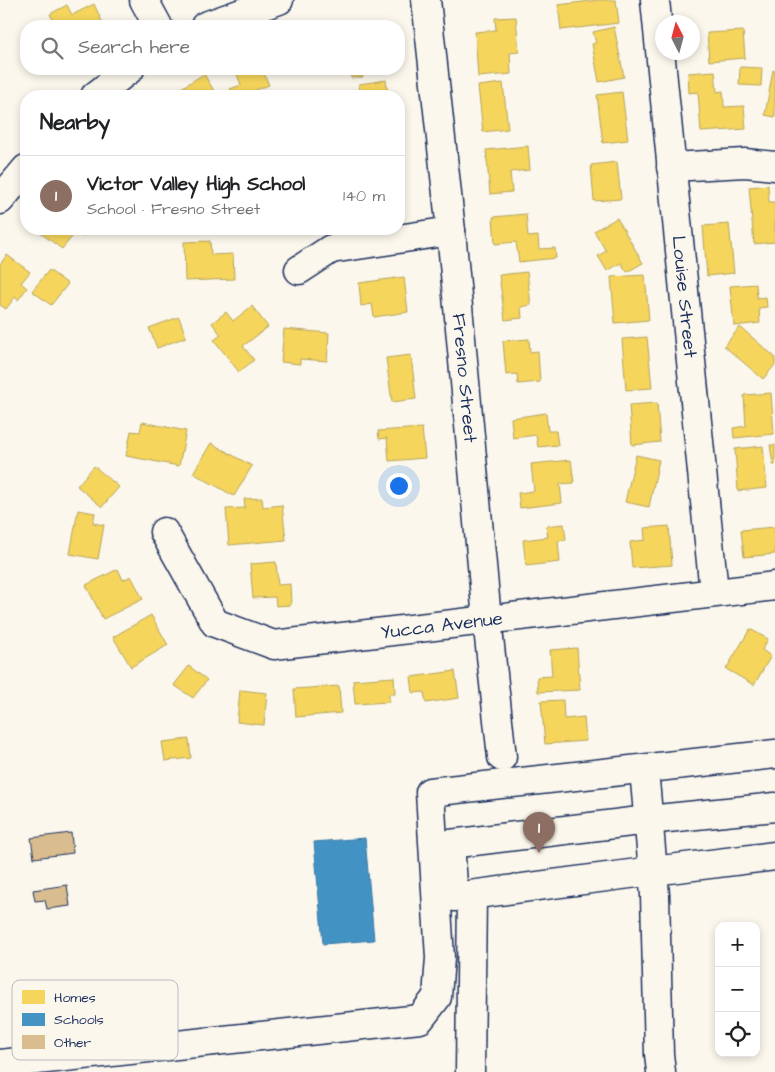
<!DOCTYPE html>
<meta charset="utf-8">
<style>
:root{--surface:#fff;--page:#f2f2f2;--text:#202124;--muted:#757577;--line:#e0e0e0;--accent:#2563eb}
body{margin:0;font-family:"Architects Daughter",sans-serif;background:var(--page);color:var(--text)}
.controls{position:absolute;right:15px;bottom:15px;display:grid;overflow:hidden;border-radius:10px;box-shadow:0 2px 8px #0003}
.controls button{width:45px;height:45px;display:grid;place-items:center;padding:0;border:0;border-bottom:1px solid var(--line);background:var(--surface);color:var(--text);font:25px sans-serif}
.compass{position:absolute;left:655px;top:15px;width:45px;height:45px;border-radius:50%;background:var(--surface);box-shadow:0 2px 8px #0003;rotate:354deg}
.you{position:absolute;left:398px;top:485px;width:18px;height:18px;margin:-12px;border:4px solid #fff;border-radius:50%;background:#1a73e8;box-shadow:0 0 0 8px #1a73e833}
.badge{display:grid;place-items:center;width:32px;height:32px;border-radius:50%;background:var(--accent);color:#fff;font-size:16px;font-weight:700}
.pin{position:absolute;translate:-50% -41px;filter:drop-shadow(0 1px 2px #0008)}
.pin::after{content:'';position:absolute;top:26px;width:18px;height:15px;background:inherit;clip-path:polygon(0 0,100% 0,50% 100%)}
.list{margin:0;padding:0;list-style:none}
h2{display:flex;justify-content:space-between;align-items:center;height:65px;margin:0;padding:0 20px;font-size:21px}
h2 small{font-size:16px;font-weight:400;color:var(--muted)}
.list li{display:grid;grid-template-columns:32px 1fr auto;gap:15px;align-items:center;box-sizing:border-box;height:80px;padding:0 20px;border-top:1px solid var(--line)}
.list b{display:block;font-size:19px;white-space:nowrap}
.list p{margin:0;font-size:16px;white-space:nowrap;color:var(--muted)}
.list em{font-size:16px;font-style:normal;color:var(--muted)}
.icon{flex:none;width:28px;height:28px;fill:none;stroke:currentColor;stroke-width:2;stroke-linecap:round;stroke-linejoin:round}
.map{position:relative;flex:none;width:775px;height:1072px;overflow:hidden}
.search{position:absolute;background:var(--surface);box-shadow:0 2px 8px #0003;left:20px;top:20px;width:385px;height:55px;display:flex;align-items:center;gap:12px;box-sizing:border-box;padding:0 18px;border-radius:20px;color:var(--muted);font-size:19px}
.panel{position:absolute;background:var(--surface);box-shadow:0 2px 8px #0003;left:20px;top:90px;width:385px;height:145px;border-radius:20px}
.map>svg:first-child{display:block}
.homes{fill:#f6d55c;stroke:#b4a35d}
.schools{fill:#4393c3;stroke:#3775a5}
.building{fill:#dabd8e;stroke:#1b2f5e}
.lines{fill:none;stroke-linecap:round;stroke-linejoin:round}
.minor-casing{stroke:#1b2f5e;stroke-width:31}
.minor{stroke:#fbf7ec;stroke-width:28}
.labels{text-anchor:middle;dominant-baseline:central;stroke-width:5;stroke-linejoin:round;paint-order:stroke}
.street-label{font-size:19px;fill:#1b2f5e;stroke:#fbf7ec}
.key{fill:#fbf7ec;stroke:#b8bbc1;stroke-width:1}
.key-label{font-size:14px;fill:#1b2f5e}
</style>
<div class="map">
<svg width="775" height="1072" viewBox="0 0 775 1072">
<rect width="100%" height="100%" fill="#fbf7ec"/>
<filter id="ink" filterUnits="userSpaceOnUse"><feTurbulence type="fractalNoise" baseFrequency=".02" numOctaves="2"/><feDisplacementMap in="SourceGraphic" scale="10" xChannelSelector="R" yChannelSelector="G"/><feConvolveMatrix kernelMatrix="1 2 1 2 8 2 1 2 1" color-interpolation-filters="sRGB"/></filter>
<g filter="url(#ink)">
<g class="homes">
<polygon points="599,0 616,0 619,23 561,30 558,5"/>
<polygon points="94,4 104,26 56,26 50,14 67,5 72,15"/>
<polygon points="516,17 519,52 510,53 511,74 478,77 475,32 496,30 495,18"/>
<polygon points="614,27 624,77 599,82 592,44 596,43 593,32"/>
<polygon points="743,31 745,58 709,61 707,33"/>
<polygon points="740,67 762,68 761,86 739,85"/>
<polygon points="235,69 262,69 269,85 248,93 249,96 233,96 230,89 241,85"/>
<polygon points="350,69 362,69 363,77 351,78"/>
<polygon points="773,70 775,71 775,117 765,115"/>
<polygon points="715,71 717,92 723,91 724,107 744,106 746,129 701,132 698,92 689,93 688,73"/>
<polygon points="204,74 217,96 168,96"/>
<polygon points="386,80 388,96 360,96 359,84"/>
<polygon points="503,83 508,129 483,132 478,86"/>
<polygon points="622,92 628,140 603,143 597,95"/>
<polygon points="528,146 530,170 510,172 512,192 490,194 486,150"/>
<polygon points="617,162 621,199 594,201 591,165"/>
<polygon points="768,185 769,202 775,202 775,242 754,244 749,187"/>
<polygon points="526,214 528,237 538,236 539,249 555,248 556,258 519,262 516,242 495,244 493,217"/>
<polygon points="617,218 643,263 627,272 621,263 607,271 598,256 606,251 594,231"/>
<polygon points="729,224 734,273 707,276 703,226"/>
<polygon points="35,229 90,229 83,237 76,232 62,249"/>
<polygon points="210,241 211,255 233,254 234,279 185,281 184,242"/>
<polygon points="7,255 30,272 21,283 27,288 18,300 15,297 6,309 0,305 0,264"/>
<polygon points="49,270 68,284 51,305 32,291"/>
<polygon points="527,272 531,305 521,307 522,318 505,320 499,275"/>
<polygon points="645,275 649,320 615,323 611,277"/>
<polygon points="404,277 408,312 374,317 372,304 361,306 359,283"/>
<polygon points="756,284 757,298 766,297 767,307 759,308 760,323 734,326 730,286"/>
<polygon points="252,306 268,327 243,346 254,360 239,372 214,340 221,335 212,323 226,312 233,321"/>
<polygon points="179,317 186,337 157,348 149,328"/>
<polygon points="740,327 775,357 775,365 763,379 724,346"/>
<polygon points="284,329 329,333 327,361 300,359 300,364 281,362"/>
<polygon points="647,337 652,388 626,390 622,339"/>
<polygon points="529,339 530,352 538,351 540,382 518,384 517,374 506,375 503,341"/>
<polygon points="411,355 416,399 392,402 386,358"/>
<polygon points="771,393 774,434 734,438 733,428 746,426 744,395"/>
<polygon points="657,403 660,442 632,445 629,405"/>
<polygon points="546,413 548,431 556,431 558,445 538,447 536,435 513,438 511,418"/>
<polygon points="142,422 186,431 179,466 126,456 131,431 140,432"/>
<polygon points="422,428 425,458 389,461 387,438 379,439 378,431"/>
<polygon points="211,443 252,466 234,496 193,473"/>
<polygon points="770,445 775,445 775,465 773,465"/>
<polygon points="763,446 767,488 738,491 735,449"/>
<polygon points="636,455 659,460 649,507 625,502"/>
<polygon points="571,460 574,483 560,484 562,503 520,508 518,493 534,491 531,464"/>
<polygon points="94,466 119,487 102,507 77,486"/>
<polygon points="262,498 263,507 282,505 286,540 229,545 226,509 245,508 244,499"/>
<polygon points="78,510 95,513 93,523 104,525 98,559 70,554"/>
<polygon points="564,524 566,540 558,541 560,562 526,566 523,540 548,537 546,526"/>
<polygon points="669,526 672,565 632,568 630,542 645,540 644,528"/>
<polygon points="775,527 775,554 744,557 741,530"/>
<polygon points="276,562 278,585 290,584 291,605 276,606 275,597 253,598 250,564"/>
<polygon points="118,569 123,580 131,576 143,599 103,619 86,585"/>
<polygon points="151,615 168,645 131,667 113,637"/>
<polygon points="750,629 768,639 762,650 771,656 754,685 726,669"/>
<polygon points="577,648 580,690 538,692 537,677 552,676 550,650"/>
<polygon points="189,666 207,680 193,698 174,685"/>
<polygon points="455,671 459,698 426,703 424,692 413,693 411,677"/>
<polygon points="394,677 395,694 389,694 389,702 355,704 353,680"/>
<polygon points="339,686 341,713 296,717 294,689"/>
<polygon points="240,690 267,693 264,725 237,722"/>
<polygon points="563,700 564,719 584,717 586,741 545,744 541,701"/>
<polygon points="189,739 191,758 165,761 162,742"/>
</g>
<polygon class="schools" points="365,838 374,940 323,944 314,842"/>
<g class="building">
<polygon points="71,833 73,853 34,858 31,838"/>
<polygon points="67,885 70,906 47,909 45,900 35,901 33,890"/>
</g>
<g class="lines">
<g class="minor-casing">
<g id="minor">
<polyline points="144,0 158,26"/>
<path id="s1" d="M426,0L451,231L487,619L502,757"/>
<path id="s2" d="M655,0L714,592"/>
<polyline points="205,26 279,0"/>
<polyline points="95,96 130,69"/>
<polyline points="671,167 745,163 775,166"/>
<polyline points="0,200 26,169"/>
<polyline points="299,270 331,249 451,231"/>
<path id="s3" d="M164,532L215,623L274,645L775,586"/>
<polyline points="644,769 655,895 659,1054 661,1072"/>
<polyline points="775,807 648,820 450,844 454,897 653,871 775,856"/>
<polyline points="0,1064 420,1019 437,997 440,958 430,792 775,754"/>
<polyline points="470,1072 472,895"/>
</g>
</g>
<use href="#minor" class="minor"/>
</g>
</g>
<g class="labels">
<g class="street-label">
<text stroke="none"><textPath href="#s2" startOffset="298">Louise Street</textPath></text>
<text stroke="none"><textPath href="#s1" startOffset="380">Fresno Street</textPath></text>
<text stroke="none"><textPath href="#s3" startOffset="336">Yucca Avenue</textPath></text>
</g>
</g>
<rect x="12" y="980" width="166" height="80" rx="8" class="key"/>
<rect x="22" y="990" width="23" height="14" fill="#f6d55c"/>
<rect x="22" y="1013" width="23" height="13" fill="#4393c3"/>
<rect x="22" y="1035" width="23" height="14" fill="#dabd8e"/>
<g class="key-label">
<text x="54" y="1002">Homes</text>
<text x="54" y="1024">Schools</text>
<text x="54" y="1047">Other</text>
</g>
</svg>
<div class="controls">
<button>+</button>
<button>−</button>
<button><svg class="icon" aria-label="locate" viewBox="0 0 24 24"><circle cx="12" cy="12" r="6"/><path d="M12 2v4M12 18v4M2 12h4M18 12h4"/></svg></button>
</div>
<svg class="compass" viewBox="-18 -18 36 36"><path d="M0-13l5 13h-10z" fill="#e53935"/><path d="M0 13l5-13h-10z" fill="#757577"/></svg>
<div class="you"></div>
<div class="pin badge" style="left:539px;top:853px;background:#8d6e63">1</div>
<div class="search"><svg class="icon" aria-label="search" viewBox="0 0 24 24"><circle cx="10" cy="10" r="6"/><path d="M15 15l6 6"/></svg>Search here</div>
<section class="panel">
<h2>Nearby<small></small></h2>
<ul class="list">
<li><span class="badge" style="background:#8d6e63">1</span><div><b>Victor Valley High School</b><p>School · Fresno Street</p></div><em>140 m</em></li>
</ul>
</section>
</div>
